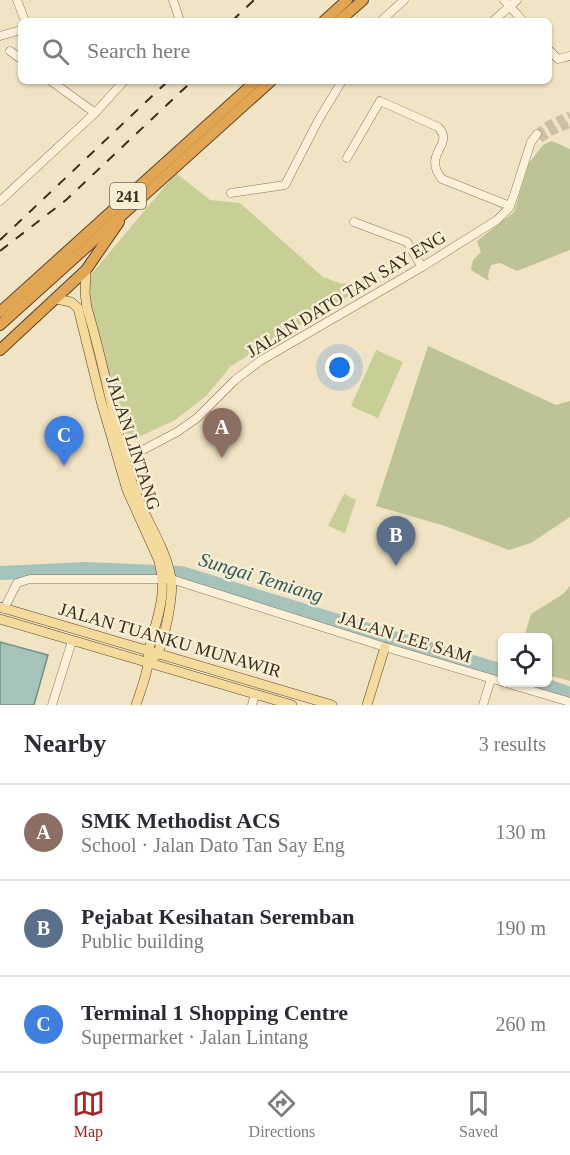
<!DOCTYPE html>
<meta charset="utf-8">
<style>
:root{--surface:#fff;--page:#f7f7f7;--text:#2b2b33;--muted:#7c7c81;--line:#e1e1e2;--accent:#9d2827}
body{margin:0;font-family:"Times New Roman",serif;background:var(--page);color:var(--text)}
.controls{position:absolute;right:18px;bottom:18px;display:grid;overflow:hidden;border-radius:9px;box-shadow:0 2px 4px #0004}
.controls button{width:54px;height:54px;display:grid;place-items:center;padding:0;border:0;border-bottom:2px solid var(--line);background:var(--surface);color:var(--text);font:30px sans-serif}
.you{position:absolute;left:340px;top:368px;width:21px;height:21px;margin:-15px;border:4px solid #fff;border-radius:50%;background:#1a73e8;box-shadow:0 0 0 9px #1a73e833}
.badge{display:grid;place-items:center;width:39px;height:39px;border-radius:50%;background:var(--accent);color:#fff;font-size:20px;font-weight:700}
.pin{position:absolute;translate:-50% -50px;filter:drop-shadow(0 2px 3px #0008)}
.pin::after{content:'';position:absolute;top:32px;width:21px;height:18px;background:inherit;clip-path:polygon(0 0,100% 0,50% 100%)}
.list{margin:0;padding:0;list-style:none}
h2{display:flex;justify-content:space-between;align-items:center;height:78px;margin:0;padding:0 24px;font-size:26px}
h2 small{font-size:20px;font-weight:400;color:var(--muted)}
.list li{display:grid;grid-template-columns:39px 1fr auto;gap:18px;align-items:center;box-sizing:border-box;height:96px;padding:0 24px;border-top:2px solid var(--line)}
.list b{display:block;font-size:22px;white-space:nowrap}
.list p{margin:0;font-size:20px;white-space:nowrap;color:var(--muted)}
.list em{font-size:20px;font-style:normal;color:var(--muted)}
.icon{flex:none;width:33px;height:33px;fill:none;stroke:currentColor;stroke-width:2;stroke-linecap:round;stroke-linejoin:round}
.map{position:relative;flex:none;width:570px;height:705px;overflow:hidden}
.search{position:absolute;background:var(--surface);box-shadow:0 2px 4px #0004;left:18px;right:18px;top:18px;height:66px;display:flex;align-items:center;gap:15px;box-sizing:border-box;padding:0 21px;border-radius:9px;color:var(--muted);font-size:22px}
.sheet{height:366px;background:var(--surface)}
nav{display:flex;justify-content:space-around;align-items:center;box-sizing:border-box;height:84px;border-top:2px solid var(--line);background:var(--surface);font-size:16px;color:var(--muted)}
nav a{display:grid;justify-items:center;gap:3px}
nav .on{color:var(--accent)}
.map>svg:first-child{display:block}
.green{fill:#c7cf97}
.cemetery{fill:#bdc397}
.water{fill:#a6c3bb;stroke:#6c9289;stroke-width:1.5}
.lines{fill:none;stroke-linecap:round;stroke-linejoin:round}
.river{stroke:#a6c3bb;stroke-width:14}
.minor-tunnel{stroke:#ccbfa3;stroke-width:8;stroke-dasharray:8 4;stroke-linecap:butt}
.minor-casing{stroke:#8c7559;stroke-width:9}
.major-casing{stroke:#59432e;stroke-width:10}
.highway-casing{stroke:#59432e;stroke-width:12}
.minor{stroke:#faf1d8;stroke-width:8}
.major{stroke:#f4da9b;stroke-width:9}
.highway{stroke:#e2a552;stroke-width:10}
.rail{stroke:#3b2d1e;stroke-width:2;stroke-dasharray:10 10;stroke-linecap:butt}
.labels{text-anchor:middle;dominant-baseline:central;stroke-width:5;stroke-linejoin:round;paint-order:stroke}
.shield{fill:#f7eed4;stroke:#736755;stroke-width:1.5}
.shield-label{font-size:16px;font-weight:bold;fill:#3b2d1e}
.street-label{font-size:18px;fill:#3b2d1e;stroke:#f7eed4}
.water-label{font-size:20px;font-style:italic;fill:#2d5b59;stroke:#f7eed4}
</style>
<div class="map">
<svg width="570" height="705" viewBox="0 0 570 705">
<rect width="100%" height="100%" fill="#f0e4c4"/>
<g class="green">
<polygon points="176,173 210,200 240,203 323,277 342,284 380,277 231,366 206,396 175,420 139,437 125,433 85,288 89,277"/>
<polygon points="376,350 403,362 378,418 351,406"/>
<polygon points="344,494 356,500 345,533 328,526"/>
</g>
<g class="cemetery">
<polygon points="552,141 570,149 570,250 517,271 500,263 491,265 488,275 489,281 471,270 473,260 481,252 477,241 514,212 529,163 543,145"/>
<polygon points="428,346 556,405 570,401 570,517 531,543 509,550 445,526 376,506"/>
<polygon points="570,586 570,681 548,675 548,638 524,637 531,614 563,594"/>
</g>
<polygon class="water" points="0,642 48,655 34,705 0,705"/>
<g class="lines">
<g class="river">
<polyline points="0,573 85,569 181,573 502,671"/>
<polyline points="537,682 570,694"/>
</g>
<g class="minor-tunnel">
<polyline points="537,134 548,125 570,115"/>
<polyline points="540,139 550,132 570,124"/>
</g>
<g class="minor-casing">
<g id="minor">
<polyline points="17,0 25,21"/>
<polyline points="173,0 180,21"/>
<polyline points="504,0 523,21"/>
<polyline points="381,21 404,0"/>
<polyline points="493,21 517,0"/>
<polyline points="0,36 21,30"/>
<polyline points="549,50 558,59 570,56"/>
<polyline points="10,51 21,59"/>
<polyline points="51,81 95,113"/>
<path d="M347,158L380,101L438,127C456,145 421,153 442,179L510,206"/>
<polyline points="231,193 285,185 319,119 342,81"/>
<polyline points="0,201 95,113 124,81"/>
<polyline points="354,222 407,242 422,267"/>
<polyline points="122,461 177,432 197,418 235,380 260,361 422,267 497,220 509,208 514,195 531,142 537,134"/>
<polyline points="4,609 17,583 30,579 171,579 385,647 570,702"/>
<polyline points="52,705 72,641"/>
<polyline points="252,705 255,694"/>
<polyline points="483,705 491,679"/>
</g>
</g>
<g class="major-casing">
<g id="major">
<path d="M86,270L85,293L87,308C105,366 114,427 133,485C143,517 165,544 171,578C174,594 165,639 157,654C155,657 151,661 148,664"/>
<path d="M56,299L71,302L78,308L101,401L127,490L159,561C168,595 157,617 149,649C148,654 149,659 148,664C146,678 140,692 136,705"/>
<polyline points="0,607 332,705"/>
<polyline points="0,619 292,705"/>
<polyline points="367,705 385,647"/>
</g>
</g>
<g class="highway-casing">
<g id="highway">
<polyline points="324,21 347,0"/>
<polyline points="339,21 363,0"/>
<polyline points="0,312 256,81"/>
<polyline points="0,325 271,81"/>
<polyline points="0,350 86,270 119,222"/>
</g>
</g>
<use href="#minor" class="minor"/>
<use href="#major" class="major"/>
<use href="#highway" class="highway"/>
<g class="rail">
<polyline points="232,21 254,0"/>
<polyline points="0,240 168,81"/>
<polyline points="0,251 66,200 189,84"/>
</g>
</g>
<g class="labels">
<rect class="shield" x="110" y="183" width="36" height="26" rx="4.5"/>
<g class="shield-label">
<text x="128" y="196">241</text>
</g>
<g class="street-label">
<text transform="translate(346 294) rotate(-31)">JALAN DATO TAN SAY ENG</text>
<text transform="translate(133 443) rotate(72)">JALAN LINTANG</text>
<text transform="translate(405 637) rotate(17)">JALAN LEE SAM</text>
<text transform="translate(170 640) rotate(16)">JALAN TUANKU MUNAWIR</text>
</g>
<g class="water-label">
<text transform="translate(261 577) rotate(17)">Sungai Temiang</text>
</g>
</g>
</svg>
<div class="controls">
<button><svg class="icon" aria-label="locate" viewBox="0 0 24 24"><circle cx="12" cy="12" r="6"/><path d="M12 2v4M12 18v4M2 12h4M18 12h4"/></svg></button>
</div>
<div class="you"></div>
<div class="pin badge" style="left:222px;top:458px;background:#8d6e63">A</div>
<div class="pin badge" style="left:396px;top:566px;background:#5c6f8a">B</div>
<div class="pin badge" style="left:64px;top:466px;background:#3f7fe0">C</div>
<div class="search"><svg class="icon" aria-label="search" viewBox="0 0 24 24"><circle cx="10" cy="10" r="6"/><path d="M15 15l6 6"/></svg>Search here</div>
</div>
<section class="sheet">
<h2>Nearby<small>3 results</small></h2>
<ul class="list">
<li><span class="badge" style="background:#8d6e63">A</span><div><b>SMK Methodist ACS</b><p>School · Jalan Dato Tan Say Eng</p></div><em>130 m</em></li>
<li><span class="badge" style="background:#5c6f8a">B</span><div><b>Pejabat Kesihatan Seremban</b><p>Public building</p></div><em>190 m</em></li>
<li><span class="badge" style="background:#3f7fe0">C</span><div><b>Terminal 1 Shopping Centre</b><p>Supermarket · Jalan Lintang</p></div><em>260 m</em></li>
</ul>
</section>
<nav>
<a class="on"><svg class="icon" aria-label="map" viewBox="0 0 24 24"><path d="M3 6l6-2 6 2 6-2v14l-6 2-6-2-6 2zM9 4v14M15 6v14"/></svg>Map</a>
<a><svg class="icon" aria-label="directions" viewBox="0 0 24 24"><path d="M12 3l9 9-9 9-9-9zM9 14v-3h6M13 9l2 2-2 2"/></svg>Directions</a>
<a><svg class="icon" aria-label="saved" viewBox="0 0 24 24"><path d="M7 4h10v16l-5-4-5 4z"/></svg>Saved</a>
</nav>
